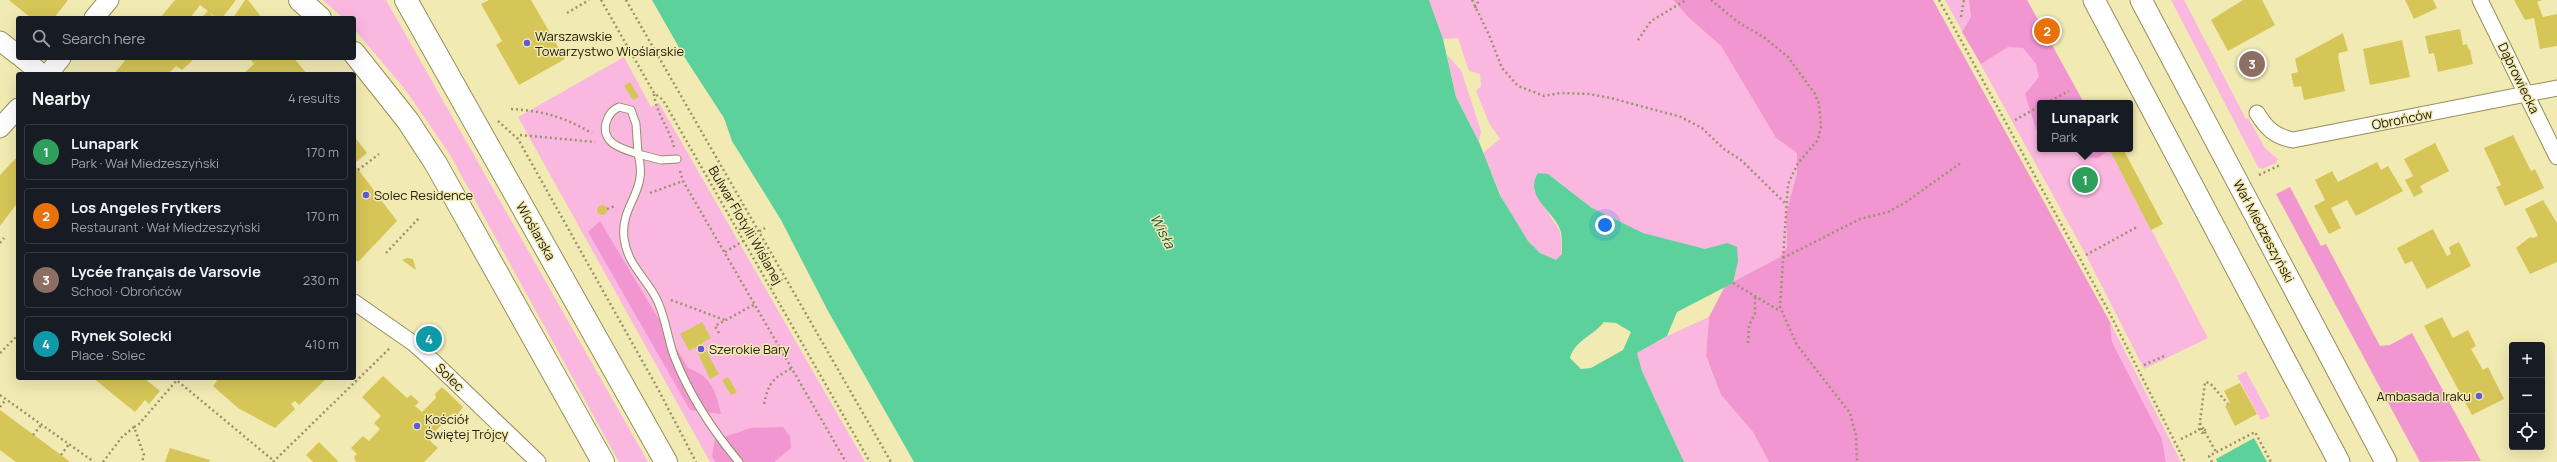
<!DOCTYPE html>
<meta charset="utf-8">
<style>
:root{--surface:#171b24;--page:#242831;--text:#f1f3f6;--muted:#9ea1a6;--line:#363941;--accent:#615bd3}
body{margin:0;font-family:Manrope,sans-serif;background:var(--page);color:var(--text)}
.controls{position:absolute;right:12px;bottom:12px;display:grid;overflow:hidden;border-radius:4px;box-shadow:0 4px 16px #0002}
.controls button{width:36px;height:36px;display:grid;place-items:center;padding:0;border:0;border-bottom:1px solid var(--line);background:var(--surface);color:var(--text);font:20px sans-serif}
.you{position:absolute;left:1605px;top:225px;width:14px;height:14px;margin:-10px;border:3px solid #fff;border-radius:50%;background:#1a73e8;box-shadow:0 0 0 6px #1a73e833}
.badge{display:grid;place-items:center;width:26px;height:26px;border-radius:50%;background:var(--accent);color:#fff;font-size:13px;font-weight:700}
.pin{position:absolute;translate:-50% -50%;border:2px solid #fff;box-shadow:0 1px 4px #0006}
.popup{position:absolute;left:2037px;top:100px;width:96px;height:52px;box-sizing:border-box;display:grid;place-content:center;border-radius:4px;background:var(--surface);filter:drop-shadow(0 1px 3px #0005);font-size:13px;white-space:nowrap;color:var(--muted)}
.popup b{font-size:15px;color:var(--text)}
.popup::after{content:'';position:absolute;left:50%;top:100%;margin-left:-8px;border:8px solid transparent;border-top-color:var(--surface)}
.list{margin:0;padding:0;list-style:none}
h2{display:flex;justify-content:space-between;align-items:center;height:52px;margin:0;padding:0 16px;font-size:17px}
h2 small{font-size:13px;font-weight:400;color:var(--muted)}
.list li{display:grid;grid-template-columns:26px 1fr auto;gap:12px;align-items:center;box-sizing:border-box;height:56px;margin:0 8px 8px;padding:0 8px;border:1px solid var(--line);border-radius:4px}
.list b{display:block;font-size:15px;white-space:nowrap}
.list p{margin:0;font-size:13px;white-space:nowrap;color:var(--muted)}
.list em{font-size:13px;font-style:normal;color:var(--muted)}
.icon{flex:none;width:22px;height:22px;fill:none;stroke:currentColor;stroke-width:2;stroke-linecap:round;stroke-linejoin:round}
.map{position:relative;flex:none;width:2557px;height:462px;overflow:hidden}
.search{position:absolute;background:var(--surface);box-shadow:0 4px 16px #0002;left:16px;top:16px;width:340px;height:44px;display:flex;align-items:center;gap:10px;box-sizing:border-box;padding:0 14px;border-radius:4px;color:var(--muted);font-size:15px}
.panel{position:absolute;background:var(--surface);box-shadow:0 4px 16px #0002;left:16px;top:72px;width:340px;height:308px;border-radius:4px}
.map>svg:first-child{display:block}
.green{fill:#fab8e1}
.forest{fill:#f196d1}
.water{fill:#5dd19b;fill-rule:evenodd}
.building{fill:#d6c557}
.lines{fill:none;stroke-linecap:round;stroke-linejoin:round}
.service-casing{stroke:#958e5b;stroke-width:9}
.minor-casing{stroke:#958e5b;stroke-width:17}
.tertiary-casing{stroke:#958e5b;stroke-width:21}
.secondary-casing{stroke:#958e5b;stroke-width:23}
.primary-casing{stroke:#958e5b;stroke-width:24}
.path{stroke:#99936b;stroke-width:2.5;stroke-dasharray:2 3;stroke-linecap:butt}
.service{stroke:#fff;stroke-width:7}
.minor{stroke:#fff;stroke-width:15}
.tertiary{stroke:#fff;stroke-width:19}
.secondary{stroke:#fff;stroke-width:21}
.primary{stroke:#fff;stroke-width:22}
.poi-dot{fill:#615bd3;stroke:#f2eab3;stroke-width:1.5}
.labels{text-anchor:middle;dominant-baseline:central;stroke-width:3;stroke-linejoin:round;paint-order:stroke}
.poi-label{font-size:13px;fill:#24210c;stroke:#f2eab3;text-anchor:start}
.street-label{font-size:13px;fill:#24210c;stroke:#f2eab3}
.water-label{font-size:14px;font-style:italic;fill:#24533d;stroke:#f2eab3}
</style>
<div class="map">
<svg width="2557" height="462" viewBox="0 0 2557 462">
<rect width="100%" height="100%" fill="#f2eab3"/>
<g class="green">
<polygon points="323,0 386,0 648,462 619,462 449,153 404,88 354,29 354,18 343,18"/>
<path d="M1429,0H1673L1689,18L1721,46L1776,138L1797,153V173L1786,214L1787,247L1780,257L1725,286C1675,259 1624,233 1579,198C1566,189 1554,175 1538,173L1534,191L1560,231L1562,254L1556,260C1551,258 1544,256 1539,252C1513,230 1496,184 1483,153L1500,139L1489,123L1476,91L1481,86L1480,74L1469,71L1458,38L1443,39Z"/>
<polygon points="1945,0 2027,0 2084,103 2040,103 2040,149 2109,149 2208,338 2144,369 2086,255"/>
<polygon points="2171,0 2184,0 2246,119 2248,118 2265,148 2278,159 2276,163 2262,169 2258,167"/>
<polygon points="1447,55 1461,70 1481,131 1479,142 1456,97"/>
<polygon points="624,57 651,107 659,103 865,462 710,462 518,117"/>
<polygon points="1709,317 1706,357 1721,395 1753,432 1769,462 1684,462 1642,371 1637,353 1667,336"/>
<polygon points="2110,322 2181,462 2166,462 2162,439 2112,342"/>
<polygon points="2246,371 2270,416 2261,420 2237,376"/>
</g>
<g class="forest">
<polygon points="1673,0 1933,0 2110,322 2112,342 2162,439 2166,462 1769,462 1753,432 1721,395 1706,356 1709,317 1725,286 1780,257 1787,247 1786,214 1797,173 1797,153 1776,138 1721,46 1689,18"/>
<polygon points="1969,0 2027,0 2084,103 2040,103 2040,132 2036,129 2025,94 2039,77 2036,64 2023,48 2008,47 1981,64 1962,32 1971,17"/>
<polygon points="2077,149 2109,149 2109,150 2098,158 2085,157"/>
<polygon points="2290,187 2321,246 2326,244 2380,346 2390,345 2412,333 2481,461 2420,462 2276,194"/>
<path d="M600,221L688,368C711,376 716,391 721,414L690,410L588,232Z"/>
<polygon points="783,427 790,436 791,448 774,462 715,462 712,456 715,440 751,428"/>
</g>
<g class="water">
<path d="M652,0H1429L1443,39L1456,97L1479,142L1500,195L1528,241L1540,253L1556,260L1562,254C1562,247 1562,239 1561,232C1555,211 1523,197 1538,173L1548,174L1592,208L1643,233L1705,249L1727,243L1737,247L1738,261L1733,283L1677,312L1667,336L1637,353L1642,371L1684,462H914L828,311L781,220L732,141L724,118L685,58ZM1604,322L1616,323L1631,332L1623,350L1591,368L1581,369L1570,358C1575,340 1593,336 1604,322Z"/>
<polygon points="2254,438 2267,462 2217,462 2216,459"/>
</g>
<g class="building">
<polygon points="9,0 68,0 54,18 31,18"/>
<polygon points="175,0 236,0 222,18 216,18 209,12 214,18 201,18 208,11 200,5 190,18 160,18"/>
<polygon points="245,0 248,0 262,18 233,18"/>
<polygon points="489,0 531,0 565,59 519,85 496,45 502,41 481,4"/>
<polygon points="2243,0 2262,0 2275,25 2228,51 2211,20"/>
<polygon points="2405,0 2433,0 2437,8 2414,19"/>
<polygon points="2514,0 2542,0 2537,2 2543,17 2557,14 2557,46 2540,49 2534,18 2525,20"/>
<polygon points="2460,29 2463,45 2467,44 2469,50 2470,50 2473,64 2438,72 2434,53 2429,54 2425,36"/>
<polygon points="2343,33 2348,51 2339,53 2338,56 2345,91 2304,100 2301,86 2294,87 2291,74 2298,72 2295,59"/>
<polygon points="2402,40 2410,77 2370,85 2363,49"/>
<polygon points="127,58 195,58 182,70 176,66 168,74 114,74"/>
<polygon points="249,58 294,58 307,74 243,74 254,64"/>
<polygon points="630,82 639,97 633,100 624,86"/>
<polygon points="2513,135 2531,171 2535,169 2544,188 2505,206 2496,187 2501,185 2484,148"/>
<polygon points="354,136 367,153 354,164"/>
<polygon points="2435,143 2449,171 2420,186 2423,192 2414,197 2405,180 2413,176 2404,159"/>
<polygon points="2109,149 2123,149 2163,224 2151,230"/>
<polygon points="17,157 18,202 0,226 0,175"/>
<polygon points="2377,162 2381,170 2388,166 2403,191 2356,216 2347,200 2331,208 2341,228 2329,234 2314,206 2325,200 2315,180 2332,171 2338,182"/>
<polygon points="354,164 397,221 358,262 354,259"/>
<polygon points="2543,200 2557,223 2557,262 2530,274 2516,248 2530,237 2533,238 2538,236 2525,209"/>
<circle cx="602" cy="210" r="5"/>
<polygon points="2433,229 2447,256 2451,254 2449,247 2459,242 2471,266 2427,289 2412,261 2405,264 2397,248"/>
<polygon points="407,258 413,259 416,270 402,260"/>
<polygon points="2442,317 2453,338 2468,330 2476,346 2471,349 2483,370 2488,367 2504,399 2472,415 2424,326"/>
<polygon points="702,322 711,338 702,343 719,374 710,379 695,347 689,351 680,334"/>
<polygon points="383,376 407,398 411,395 419,402 415,406 422,412 436,398 435,394 442,387 463,407 456,416 453,413 430,437 431,442 438,448 424,462 356,462 354,457 357,454 351,448 363,436 369,441 380,429 374,423 381,416 362,397"/>
<polygon points="728,377 737,392 731,395 722,380"/>
<polygon points="93,378 144,378 160,391 149,404 145,400 135,412"/>
<polygon points="213,378 327,378 299,405 295,401 291,404 295,409 275,428 238,408 213,386 217,381"/>
<polygon points="2240,383 2257,414 2235,426 2225,406 2230,403 2224,391"/>
<polygon points="0,410 61,455 70,462 16,462 0,450"/>
<polygon points="319,442 338,461 337,462 313,462 306,455"/>
<polygon points="170,448 210,460 209,462 165,462"/>
</g>
<g class="lines">
<g class="service-casing">
<path id="service" d="M677,159L661,160L638,154L636,124L631,110L619,107C612,110 608,115 606,123C601,144 623,149 638,154C649,192 620,204 624,238C627,263 643,275 655,296C665,313 667,337 674,356C689,394 713,431 739,462"/>
</g>
<g class="minor-casing">
<g id="minor">
<polyline points="2480,0 2557,157"/>
<path d="M2257,113C2267,129 2274,136 2293,140L2557,88"/>
<polyline points="354,302 413,343 433,361 538,462"/>
</g>
</g>
<g class="tertiary-casing">
<g id="tertiary">
<polyline points="94,18 109,0"/>
<polyline points="0,41 18,55"/>
<polyline points="22,58 42,74"/>
<polyline points="48,74 61,58"/>
<polyline points="0,128 18,108"/>
</g>
</g>
<g class="secondary-casing">
<g id="secondary">
<polyline points="2094,0 2339,462"/>
<polyline points="2141,0 2386,462"/>
</g>
</g>
<g class="primary-casing">
<g id="primary">
<polyline points="300,0 320,18"/>
<polyline points="406,0 666,462"/>
<polyline points="354,53 408,121 436,164 603,462"/>
</g>
</g>
<g class="path">
<polyline points="601,0 654,93 663,100 870,462"/>
<polyline points="626,0 891,462"/>
<polyline points="1472,0 1489,35 1502,68 1518,86 1544,96 1560,93 1589,94 1611,98 1681,117 1702,128 1724,149 1741,160 1785,203"/>
<polyline points="1711,0 1738,22 1765,38 1788,57 1815,94 1819,104 1821,126 1818,140 1798,163 1788,184 1780,307 1797,345 1850,413 1856,435 1857,462"/>
<polyline points="1939,0 2108,310 2185,462"/>
<polyline points="1475,8 1479,0"/>
<polyline points="567,13 589,0"/>
<polyline points="1961,17 1964,0"/>
<polyline points="1638,40 1651,21 1686,0"/>
<path d="M654,94C656,113 669,128 674,147"/>
<polyline points="2046,103 2069,91"/>
<path d="M511,109C545,111 563,117 592,133"/>
<polyline points="2015,120 2040,106"/>
<polyline points="498,121 518,139 658,389 696,462"/>
<polyline points="520,135 595,142"/>
<polyline points="358,170 379,154"/>
<polyline points="680,171 683,181 846,462"/>
<polyline points="2259,175 2280,165"/>
<polyline points="650,193 683,181"/>
<polyline points="607,209 615,206"/>
<polyline points="0,243 4,238"/>
<polyline points="725,252 765,228"/>
<polyline points="386,253 420,217"/>
<polyline points="2086,255 2137,227"/>
<polyline points="1783,258 1860,219 1888,212 1906,202 1962,162"/>
<polyline points="1733,283 1780,311"/>
<polyline points="671,300 725,320"/>
<polyline points="719,333 715,326 755,304"/>
<polyline points="1748,343 1749,326 1755,313 1755,296"/>
<polyline points="0,353 18,335"/>
<polyline points="2144,365 2164,356"/>
<polyline points="174,378 274,461"/>
<polyline points="0,395 94,462"/>
<path d="M764,404C769,382 772,379 792,368"/>
<polyline points="0,407 6,399"/>
<polyline points="2200,423 2216,452"/>
<polyline points="134,427 139,424 177,380"/>
<polyline points="2201,428 2202,433 2206,431 2204,429"/>
<polyline points="33,435 42,424"/>
<polyline points="2181,439 2199,430 2205,382 2210,383 2228,404"/>
<polyline points="61,455 69,444"/>
<polyline points="103,462 122,437 134,427 144,455 142,462"/>
<polyline points="273,462 391,347"/>
<polyline points="2212,462 2209,456 2255,432 2271,462"/>
</g>
<use href="#service" class="service"/>
<use href="#minor" class="minor"/>
<use href="#tertiary" class="tertiary"/>
<use href="#secondary" class="secondary"/>
<use href="#primary" class="primary"/>
</g>
<g class="poi-dot">
<circle cx="527" cy="43" r="4"/>
<circle cx="366" cy="195" r="4"/>
<circle cx="701" cy="349" r="4"/>
<circle cx="2479" cy="396" r="4"/>
<circle cx="417" cy="426" r="4"/>
</g>
<g class="labels">
<g class="poi-label">
<text x="535" y="36">Warszawskie<tspan x="535" dy="15">Towarzystwo Wioślarskie</tspan></text>
<text x="374" y="195">Solec Residence</text>
<text x="709" y="349">Szerokie Bary</text>
<text x="2471" y="396" text-anchor="end">Ambasada Iraku</text>
<text x="425" y="419">Kościół<tspan x="425" dy="15">Świętej Trójcy</tspan></text>
</g>
<g class="street-label">
<text transform="translate(2519 78) rotate(64)">Dąbrowiecka</text>
<text transform="translate(2402 119) rotate(-11)">Obrońców</text>
<text transform="translate(746 225) rotate(60)">Bulwar Flotylli Wiślanej</text>
<text transform="translate(536 231) rotate(60)">Wioślarska</text>
<text transform="translate(2264 231) rotate(62)">Wał Miedzeszyński</text>
<text transform="translate(450 377) rotate(44)">Solec</text>
</g>
<g class="water-label">
<text transform="translate(1163 231) rotate(62)">Wisła</text>
</g>
</g>
</svg>
<div class="controls">
<button>+</button>
<button>−</button>
<button><svg class="icon" aria-label="locate" viewBox="0 0 24 24"><circle cx="12" cy="12" r="6"/><path d="M12 2v4M12 18v4M2 12h4M18 12h4"/></svg></button>
</div>
<div class="you"></div>
<div class="pin badge" style="left:2085px;top:180px;background:#2e9e5b">1</div>
<div class="popup"><b>Lunapark</b>Park</div>
<div class="pin badge" style="left:2047px;top:31px;background:#e8710a">2</div>
<div class="pin badge" style="left:2252px;top:64px;background:#8d6e63">3</div>
<div class="pin badge" style="left:429px;top:339px;background:#0f9aa8">4</div>
<div class="search"><svg class="icon" aria-label="search" viewBox="0 0 24 24"><circle cx="10" cy="10" r="6"/><path d="M15 15l6 6"/></svg>Search here</div>
<section class="panel">
<h2>Nearby<small>4 results</small></h2>
<ul class="list">
<li><span class="badge" style="background:#2e9e5b">1</span><div><b>Lunapark</b><p>Park · Wał Miedzeszyński</p></div><em>170 m</em></li>
<li><span class="badge" style="background:#e8710a">2</span><div><b>Los Angeles Frytkers</b><p>Restaurant · Wał Miedzeszyński</p></div><em>170 m</em></li>
<li><span class="badge" style="background:#8d6e63">3</span><div><b>Lycée français de Varsovie</b><p>School · Obrońców</p></div><em>230 m</em></li>
<li><span class="badge" style="background:#0f9aa8">4</span><div><b>Rynek Solecki</b><p>Place · Solec</p></div><em>410 m</em></li>
</ul>
</section>
</div>
